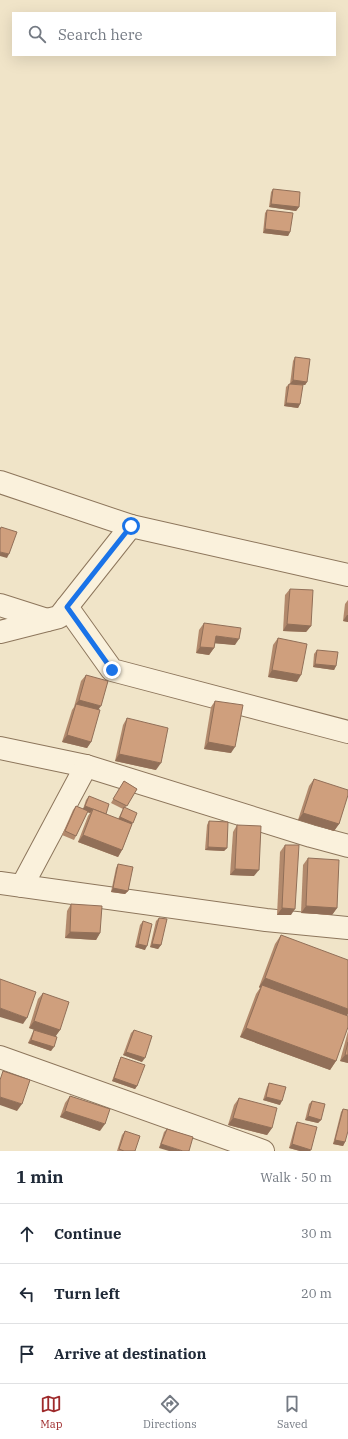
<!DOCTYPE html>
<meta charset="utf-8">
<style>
:root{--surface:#fff;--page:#f6f6f7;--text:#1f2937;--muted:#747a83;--line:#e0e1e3;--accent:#9e2a2b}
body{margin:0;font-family:"IBM Plex Serif",serif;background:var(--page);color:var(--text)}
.stop{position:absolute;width:12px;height:12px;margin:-9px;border:3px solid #1a73e8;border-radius:50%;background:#fff}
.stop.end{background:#1a73e8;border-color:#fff;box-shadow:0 1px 4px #0008}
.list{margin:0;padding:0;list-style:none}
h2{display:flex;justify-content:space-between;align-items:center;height:52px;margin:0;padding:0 16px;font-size:17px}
h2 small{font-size:13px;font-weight:400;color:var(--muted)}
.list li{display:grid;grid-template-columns:26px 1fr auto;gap:12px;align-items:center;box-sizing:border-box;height:60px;padding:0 16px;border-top:1px solid var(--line)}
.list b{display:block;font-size:15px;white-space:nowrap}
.list em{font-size:13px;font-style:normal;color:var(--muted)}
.icon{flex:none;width:22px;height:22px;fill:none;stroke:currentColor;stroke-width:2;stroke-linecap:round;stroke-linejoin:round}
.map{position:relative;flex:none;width:348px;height:1151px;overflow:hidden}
.search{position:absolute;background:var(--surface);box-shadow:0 4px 16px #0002;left:12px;right:12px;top:12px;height:44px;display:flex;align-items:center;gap:10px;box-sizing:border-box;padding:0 14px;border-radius:0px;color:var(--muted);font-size:15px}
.sheet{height:232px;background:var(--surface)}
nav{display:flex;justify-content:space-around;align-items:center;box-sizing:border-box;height:56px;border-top:1px solid var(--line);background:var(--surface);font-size:11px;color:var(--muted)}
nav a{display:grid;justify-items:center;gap:2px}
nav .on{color:var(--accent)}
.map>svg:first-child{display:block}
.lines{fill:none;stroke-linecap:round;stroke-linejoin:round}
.minor-casing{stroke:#8d765c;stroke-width:24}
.minor{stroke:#faf1dc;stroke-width:22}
.wall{fill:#b2896c}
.shaded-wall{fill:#916f58}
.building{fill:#cf9f7d;stroke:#916f58}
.route{stroke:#1a73e8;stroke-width:5}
</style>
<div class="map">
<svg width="348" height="1151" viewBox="0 0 348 1151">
<rect width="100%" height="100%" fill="#f0e4c8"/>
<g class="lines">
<g class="minor-casing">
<g id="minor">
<polyline points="0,482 131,526"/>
<polyline points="0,605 47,620"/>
<polyline points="67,607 112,670 348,732"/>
<polyline points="0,632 59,617 131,526 348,575"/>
<polyline points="0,748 86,766 311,836 348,846"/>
<polyline points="0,883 266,920 348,928"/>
<polyline points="22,886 86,766"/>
<polyline points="0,1057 263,1151"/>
</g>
</g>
<use href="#minor" class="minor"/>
</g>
<g class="wall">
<polygon points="273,189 299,207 296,211 269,207 271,192"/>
<polygon points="267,210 290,232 288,236 263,233 265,213"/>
<polygon points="295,357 307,382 305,385 290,384 293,361"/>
<polygon points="289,384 300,404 298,408 284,406 286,387"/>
<polygon points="290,589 311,626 306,632 283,631 285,595"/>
<polygon points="348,600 348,622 343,621 345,604"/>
<polygon points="204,623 235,645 215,643 214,648 209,655 196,653 199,630"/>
<polygon points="278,638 297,682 268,677 273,645"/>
<polygon points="317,650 336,666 334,670 313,667 314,654"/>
<polygon points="86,675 98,710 91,742 87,748 62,742 72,710 74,707 81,681"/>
<polygon points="215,701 231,753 204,749 211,707"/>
<polygon points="127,718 156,770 115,761 123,725"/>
<polygon points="314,779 339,824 334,831 298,820 309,786"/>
<polygon points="124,781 137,789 125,808 132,824 122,850 118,857 78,842 88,816 90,813 87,812 76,836 74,840 62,835 73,810 76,806 83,809 86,800 89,796 105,814 118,819 123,809 111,803"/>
<polygon points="209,821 227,848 224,851 205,850 207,825"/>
<polygon points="237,825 254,876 230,875 233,832"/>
<polygon points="285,845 291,915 277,915 280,852"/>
<polygon points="308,858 337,908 332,915 301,913 303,865"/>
<polygon points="118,864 128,891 125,894 111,892 116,868"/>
<polygon points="71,904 100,933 96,940 65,938 67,911"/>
<polygon points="159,918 161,945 158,949 150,947 156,921"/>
<polygon points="143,921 145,950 135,947 140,925"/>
<polygon points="281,935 347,1016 336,1061 330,1070 240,1037 256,994 260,988 259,987 275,944"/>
<polygon points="43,993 60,1030 55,1037 51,1051 28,1043 32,1034 34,1030 47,1034 29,1028 38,999"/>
<polygon points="134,1030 142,1062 123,1055 131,1033"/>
<polygon points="348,1031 348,1063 340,1061"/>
<polygon points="121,1057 137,1086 135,1089 112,1081 119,1061"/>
<polygon points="269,1083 280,1105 263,1100 267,1087"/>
<polygon points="70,1096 100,1131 60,1117 65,1103"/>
<polygon points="239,1098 272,1128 267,1135 228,1125 234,1105"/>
<polygon points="312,1101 321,1120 318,1123 305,1120 309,1104"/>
<polygon points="343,1109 345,1142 343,1146 333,1144 341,1112"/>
<polygon points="297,1122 310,1151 300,1151 289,1148 295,1126"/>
<polygon points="167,1129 193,1137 159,1148 164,1132"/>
<polygon points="125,1131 135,1151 117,1151 122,1135"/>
</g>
<g class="shaded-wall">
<polygon points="271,204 299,207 296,211 269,207"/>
<polygon points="265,229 290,232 288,236 263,233"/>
<polygon points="293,380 307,382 305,385 290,384"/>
<polygon points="286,403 300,404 298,408 284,406"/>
<polygon points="0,552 9,554 7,558 0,556"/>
<polygon points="347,615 348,615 348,622 343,621"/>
<polygon points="287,624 311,626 306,632 283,631"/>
<polygon points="216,636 239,639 235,645 211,643"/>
<polygon points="200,647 214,648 209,655 196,653"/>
<polygon points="315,664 336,666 334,670 313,667"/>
<polygon points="272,670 301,675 297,682 268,677"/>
<polygon points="79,700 101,706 96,713 76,704"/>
<polygon points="67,735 91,742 87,748 62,742"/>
<polygon points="208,742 235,747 231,753 204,749"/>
<polygon points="119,754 161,763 156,770 115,761"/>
<polygon points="85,806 106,814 93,809 90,813 82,810"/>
<polygon points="303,813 339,824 334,831 298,820"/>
<polygon points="120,817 133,823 130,826 117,821"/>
<polygon points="83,835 122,850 118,857 78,842"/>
<polygon points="208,847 227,848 224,851 205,850"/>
<polygon points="235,869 259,870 254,876 230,875"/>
<polygon points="113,888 128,891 125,894 111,892"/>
<polygon points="306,906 337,908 332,915 301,913"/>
<polygon points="282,908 295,909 291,915 277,915"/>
<polygon points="70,932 100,933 96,940 65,938"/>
<polygon points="138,944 147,946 145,950 135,947"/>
<polygon points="152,944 161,945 158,949 150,947"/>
<polygon points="265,978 348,1009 348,1014 345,1019 262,985 260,988 259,987"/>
<polygon points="0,1008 27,1018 23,1024 0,1017"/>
<polygon points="34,1021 60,1030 55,1037 29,1028"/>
<polygon points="246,1028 336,1061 330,1070 240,1037"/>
<polygon points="31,1040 54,1047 51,1051 28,1043"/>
<polygon points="126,1052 145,1058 142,1062 123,1055"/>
<polygon points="345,1055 348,1055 348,1063 340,1061"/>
<polygon points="114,1078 137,1086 135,1089 112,1081"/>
<polygon points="0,1097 22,1104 17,1111 0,1105"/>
<polygon points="266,1097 282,1101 280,1105 263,1100"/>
<polygon points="65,1111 105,1124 100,1131 60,1117"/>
<polygon points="308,1116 321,1120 318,1123 305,1120"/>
<polygon points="233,1118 272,1128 267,1135 228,1125"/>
<polygon points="335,1140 345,1142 343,1146 333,1144"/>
<polygon points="161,1144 183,1151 169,1151 159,1148"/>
<polygon points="292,1144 311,1150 310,1151 300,1151 289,1148"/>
</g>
<g class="building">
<polygon points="273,189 300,192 299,207 271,204"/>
<polygon points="267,210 293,213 290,232 265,229"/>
<polygon points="295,357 310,359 307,382 293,380"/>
<polygon points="289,384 303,385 300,404 286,403"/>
<polygon points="1,527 17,532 9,554 0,552 0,530"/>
<polygon points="290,589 313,590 311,626 287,624"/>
<polygon points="204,623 241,628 239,639 216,636 214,648 200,647"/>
<polygon points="278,638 307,644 301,675 272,670"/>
<polygon points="317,650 338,652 336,666 315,664"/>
<polygon points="86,675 108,681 101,706 79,700"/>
<polygon points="215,701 243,705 235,747 208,742"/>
<polygon points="76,704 100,710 91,742 67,735"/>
<polygon points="127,718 168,728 161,763 119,754"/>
<polygon points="314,779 348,790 348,795 339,824 303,813"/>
<polygon points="124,781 137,789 127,806 113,799"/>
<polygon points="89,796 109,804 106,814 85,806"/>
<polygon points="76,806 88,811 76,836 65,831"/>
<polygon points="124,807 137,813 133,823 120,817"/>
<polygon points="93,809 132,824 122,850 83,835"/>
<polygon points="209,821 228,822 227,848 208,847"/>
<polygon points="237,825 261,826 259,870 235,869"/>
<polygon points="285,845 299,845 295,909 282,908"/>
<polygon points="308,858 339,860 337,908 306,906"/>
<polygon points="118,864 133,867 128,891 113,888"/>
<polygon points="71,904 102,906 100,933 70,932"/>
<polygon points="159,918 167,919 161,945 152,944"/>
<polygon points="143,921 152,924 147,946 138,944"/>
<polygon points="281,935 348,960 348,1009 265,978"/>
<polygon points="0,979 36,992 27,1018 0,1008"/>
<polygon points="262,985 348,1016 348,1027 336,1061 246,1028"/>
<polygon points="43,993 69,1002 60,1030 34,1021"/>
<polygon points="34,1030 57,1037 54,1047 31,1040"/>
<polygon points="134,1030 152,1036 145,1058 126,1052"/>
<polygon points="348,1042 348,1055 345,1055"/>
<polygon points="121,1057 145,1065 137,1086 114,1078"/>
<polygon points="3,1071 30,1080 22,1104 0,1097 0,1080"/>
<polygon points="269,1083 286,1087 282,1101 266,1097"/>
<polygon points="70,1096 110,1109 105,1124 65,1111"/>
<polygon points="239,1098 277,1108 272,1128 233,1118"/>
<polygon points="312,1101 325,1104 321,1120 308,1116"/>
<polygon points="343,1109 348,1110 348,1131 345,1142 335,1140"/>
<polygon points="297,1122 317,1127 311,1150 292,1144"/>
<polygon points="167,1129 193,1137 189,1151 183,1151 161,1144"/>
<polygon points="125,1131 140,1136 135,1151 124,1151 119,1149"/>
</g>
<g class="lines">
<polyline class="route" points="112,670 67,607 131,526"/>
</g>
</svg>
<div class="stop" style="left:131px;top:526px"></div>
<div class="stop end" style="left:112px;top:670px"></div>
<div class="search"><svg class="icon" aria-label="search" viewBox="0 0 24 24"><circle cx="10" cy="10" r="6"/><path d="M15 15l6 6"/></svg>Search here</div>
</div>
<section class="sheet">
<h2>1 min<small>Walk · 50 m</small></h2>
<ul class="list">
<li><svg class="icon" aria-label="ahead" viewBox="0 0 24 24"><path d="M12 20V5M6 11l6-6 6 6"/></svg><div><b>Continue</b></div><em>30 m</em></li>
<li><svg class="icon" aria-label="left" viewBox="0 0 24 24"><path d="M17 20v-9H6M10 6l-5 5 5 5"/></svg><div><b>Turn left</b></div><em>20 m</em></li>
<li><svg class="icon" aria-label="arrive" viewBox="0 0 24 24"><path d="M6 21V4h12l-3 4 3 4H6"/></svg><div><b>Arrive at destination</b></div></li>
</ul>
</section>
<nav>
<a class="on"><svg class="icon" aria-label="map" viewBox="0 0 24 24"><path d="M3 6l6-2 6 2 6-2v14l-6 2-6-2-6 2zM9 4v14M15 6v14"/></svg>Map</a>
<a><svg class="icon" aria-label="directions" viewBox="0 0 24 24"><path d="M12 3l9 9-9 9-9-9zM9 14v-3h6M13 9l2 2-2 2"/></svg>Directions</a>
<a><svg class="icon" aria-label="saved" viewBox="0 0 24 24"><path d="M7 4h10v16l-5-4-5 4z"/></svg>Saved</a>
</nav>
